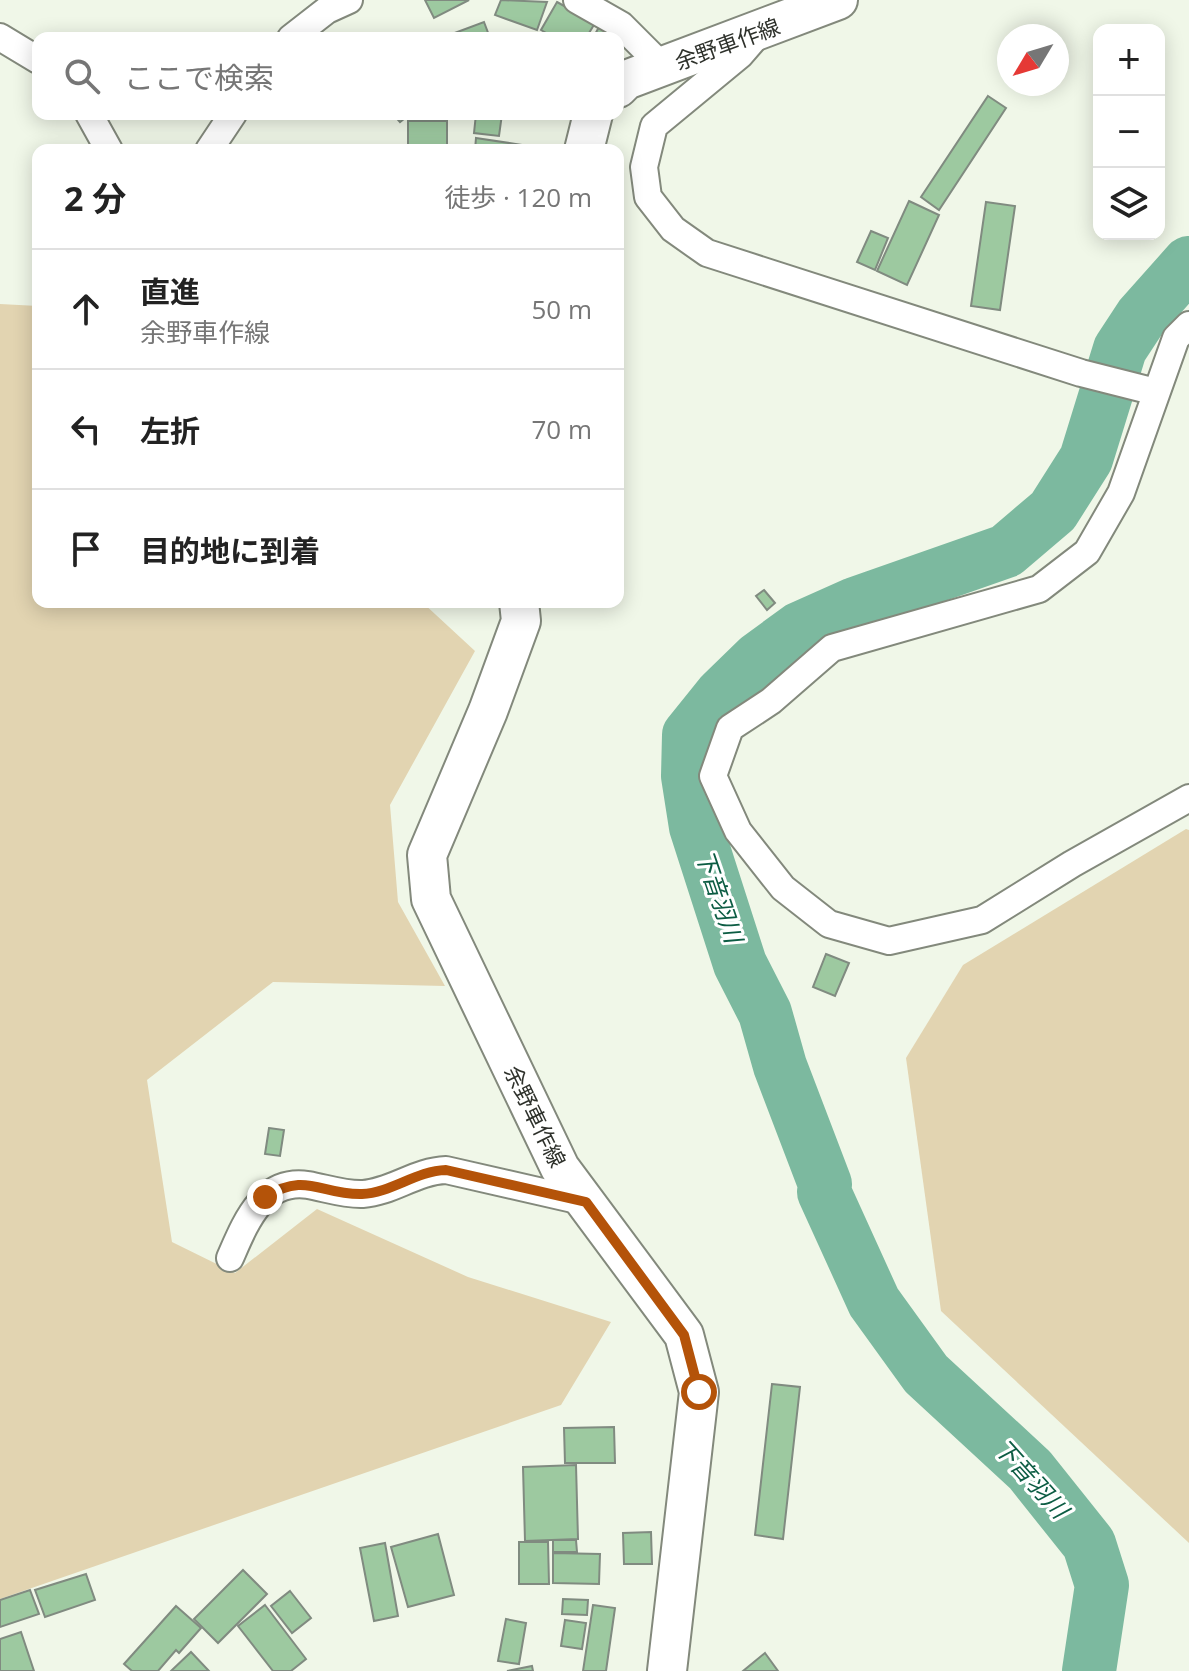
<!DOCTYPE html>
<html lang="ja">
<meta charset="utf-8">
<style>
:root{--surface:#fff;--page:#f6f6f6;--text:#222;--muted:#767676;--line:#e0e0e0}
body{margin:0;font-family:"Open Sans","Noto Sans JP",sans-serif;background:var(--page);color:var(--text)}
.controls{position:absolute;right:24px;top:24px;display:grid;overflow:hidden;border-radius:16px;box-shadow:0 4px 20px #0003}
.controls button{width:72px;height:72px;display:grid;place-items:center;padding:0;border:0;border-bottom:2px solid var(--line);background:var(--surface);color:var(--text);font:40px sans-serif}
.compass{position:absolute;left:997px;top:24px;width:72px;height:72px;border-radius:50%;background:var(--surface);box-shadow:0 4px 20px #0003;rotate:232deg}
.stop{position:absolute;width:24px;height:24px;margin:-18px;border:6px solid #b45309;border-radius:50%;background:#fff}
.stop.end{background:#b45309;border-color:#fff;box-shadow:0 2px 8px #0008}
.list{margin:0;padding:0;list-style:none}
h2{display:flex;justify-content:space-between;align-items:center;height:104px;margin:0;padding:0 32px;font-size:34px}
h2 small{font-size:26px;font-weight:400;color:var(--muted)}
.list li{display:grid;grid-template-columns:52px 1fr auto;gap:24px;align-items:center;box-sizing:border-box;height:120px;padding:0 32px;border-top:2px solid var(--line)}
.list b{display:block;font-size:30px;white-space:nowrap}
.list p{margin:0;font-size:26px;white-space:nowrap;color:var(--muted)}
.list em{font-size:26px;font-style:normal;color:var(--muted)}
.icon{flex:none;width:44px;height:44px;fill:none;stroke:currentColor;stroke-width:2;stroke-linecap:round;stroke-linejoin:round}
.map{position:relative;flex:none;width:1189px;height:1671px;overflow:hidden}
.search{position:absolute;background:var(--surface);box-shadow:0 4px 20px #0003;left:32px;top:32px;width:592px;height:88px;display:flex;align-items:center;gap:20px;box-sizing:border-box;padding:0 28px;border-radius:16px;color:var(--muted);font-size:30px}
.panel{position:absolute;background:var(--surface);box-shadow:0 4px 20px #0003;left:32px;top:144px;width:592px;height:464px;border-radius:16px}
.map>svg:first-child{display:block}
.green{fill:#e2d4b1}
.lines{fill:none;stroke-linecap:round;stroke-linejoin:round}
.river{stroke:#7cb99f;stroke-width:54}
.building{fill:#9dc9a0;stroke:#808b80;stroke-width:2}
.street-casing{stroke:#83897c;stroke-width:30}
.secondary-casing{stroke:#83897c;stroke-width:42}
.street{stroke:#fff;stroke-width:26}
.secondary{stroke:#fff;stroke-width:38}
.route{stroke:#b45309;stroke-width:10}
.labels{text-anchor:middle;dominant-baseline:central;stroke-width:6;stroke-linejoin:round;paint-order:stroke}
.street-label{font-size:22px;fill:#2e312b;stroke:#fff}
.water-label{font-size:24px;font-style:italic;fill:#0c5c43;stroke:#fff}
</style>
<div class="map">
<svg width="1189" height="1671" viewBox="0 0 1189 1671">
<rect width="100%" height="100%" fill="#f0f7e8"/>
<g class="green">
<polygon points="0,304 38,306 38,602 422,602 475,651 390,805 398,902 445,986 273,982 147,1080 172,1242 235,1273 317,1209 468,1277 611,1322 561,1405 0,1599"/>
<polygon points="1186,829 1189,830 1189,1543 941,1311 906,1058 963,965"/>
</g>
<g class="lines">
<polyline class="river" points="1089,1671 1102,1585 1089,1544 1030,1470 926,1374 874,1302 824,1192 825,1184 780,1066 765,1013 740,964 696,827 688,776 689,735 722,694 758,659 799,629 855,604 1006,551 1053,511 1086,459 1120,349 1141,317 1189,263"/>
</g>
<g class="building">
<polygon points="425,0 469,0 434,18"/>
<polygon points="501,0 547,2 537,30 495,15"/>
<polygon points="557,2 595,23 586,38 555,38 541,30"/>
<polygon points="484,22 490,38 445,38 444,37"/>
<polygon points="599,27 621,40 618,46 618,38 593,38"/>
<polygon points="988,96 1006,108 939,210 921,197"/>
<polygon points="393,114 410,114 400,122"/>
<polygon points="476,114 502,114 499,136 474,133"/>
<rect x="408" y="121" width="39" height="29"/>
<polygon points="476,138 529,146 529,150 475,150"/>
<polygon points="909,201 939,215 907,285 877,271"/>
<polygon points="986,202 1015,206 1000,310 971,306"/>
<polygon points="871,231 888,238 875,270 857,262"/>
<polygon points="764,590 775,603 767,610 756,596"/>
<polygon points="826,954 849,963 835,996 813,987"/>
<polygon points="269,1128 284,1130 280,1156 265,1154"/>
<polygon points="772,1384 800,1387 783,1539 755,1535"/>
<polygon points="614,1427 615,1463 565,1463 564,1428"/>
<polygon points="576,1465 578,1539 525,1541 523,1467"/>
<polygon points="651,1532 652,1564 624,1564 623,1533"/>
<polygon points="438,1534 454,1595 408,1607 391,1547"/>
<polygon points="553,1540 576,1540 577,1552 553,1552"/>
<polygon points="519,1542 548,1542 549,1584 519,1584"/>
<polygon points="385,1543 398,1616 374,1621 360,1548"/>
<polygon points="553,1553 600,1554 599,1584 553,1583"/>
<polygon points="243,1570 267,1594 218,1643 194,1619"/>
<polygon points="86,1574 95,1600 45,1617 35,1590"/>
<polygon points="30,1590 39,1614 0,1627 0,1600"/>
<polygon points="290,1591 311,1618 292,1633 271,1606"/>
<polygon points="563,1599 588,1600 587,1615 562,1614"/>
<polygon points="265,1605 306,1659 291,1671 273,1671 238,1626"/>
<polygon points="593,1605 615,1608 606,1671 583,1671"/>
<polygon points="176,1606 201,1628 179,1653 176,1650 158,1671 132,1671 124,1664"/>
<polygon points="506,1619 526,1623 519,1664 498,1661"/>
<polygon points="565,1620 586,1623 582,1649 561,1646"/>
<polygon points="21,1632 34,1671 0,1671 0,1639"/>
<polygon points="191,1652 209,1671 171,1671"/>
<polygon points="765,1653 778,1671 743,1671"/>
<polygon points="532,1666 533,1671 507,1671"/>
</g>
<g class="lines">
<g class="street-casing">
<g id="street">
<polyline points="577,0 621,25 663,67"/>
<polyline points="759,33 740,55 654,126 644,167 648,197 673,229 707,253 1081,373 1156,392"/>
<polyline points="0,37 38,60"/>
<polyline points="291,38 327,10 349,0"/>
<polyline points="89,114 109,150"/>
<polyline points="209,150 233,114"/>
<polyline points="1189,325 1176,338 1121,493 1087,552 1039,589 832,648 771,701 730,728 713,776 738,831 783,888 829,924 889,941 982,920 1072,864 1189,798"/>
<path d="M230,1258C245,1224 262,1178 308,1185C325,1188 346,1195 363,1194C392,1192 416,1171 446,1170L586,1202"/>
</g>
</g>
<g class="secondary-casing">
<g id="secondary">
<polyline points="618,88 626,80 838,0"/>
<polyline points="584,150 593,114"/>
<polyline points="519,602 521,621 488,711 427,855 431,899 560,1168 684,1335 699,1392 667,1671"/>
</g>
</g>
<use href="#street" class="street"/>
<use href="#secondary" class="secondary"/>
</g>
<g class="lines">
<path class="route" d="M265,1197C307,1171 320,1195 362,1194C391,1193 416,1171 446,1170L586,1202L684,1335L699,1392"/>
</g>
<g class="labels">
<g class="street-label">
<text transform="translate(727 43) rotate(-20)">余野車作線</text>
<text transform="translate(536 1116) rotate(64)">余野車作線</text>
</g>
<g class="water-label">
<text transform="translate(720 896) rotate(71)">下音羽川</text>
<text transform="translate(1032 1478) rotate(48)">下音羽川</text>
</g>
</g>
</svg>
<div class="controls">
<button>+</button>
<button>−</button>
<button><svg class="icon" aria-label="layers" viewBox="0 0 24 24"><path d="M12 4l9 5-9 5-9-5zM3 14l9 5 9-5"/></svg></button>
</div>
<svg class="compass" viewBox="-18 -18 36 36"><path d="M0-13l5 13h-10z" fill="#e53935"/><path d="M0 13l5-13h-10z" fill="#767676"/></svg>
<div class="stop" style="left:699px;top:1392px"></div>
<div class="stop end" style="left:265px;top:1197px"></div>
<div class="search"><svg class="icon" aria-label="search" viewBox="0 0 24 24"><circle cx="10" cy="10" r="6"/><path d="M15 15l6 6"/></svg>ここで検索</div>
<section class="panel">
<h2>2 分<small>徒歩 · 120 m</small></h2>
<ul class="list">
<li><svg class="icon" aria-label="ahead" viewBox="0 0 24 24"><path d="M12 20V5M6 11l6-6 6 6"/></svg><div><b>直進</b><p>余野車作線</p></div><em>50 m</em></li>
<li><svg class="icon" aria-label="left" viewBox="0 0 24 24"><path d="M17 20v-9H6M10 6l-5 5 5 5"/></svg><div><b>左折</b></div><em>70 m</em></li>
<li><svg class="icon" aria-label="arrive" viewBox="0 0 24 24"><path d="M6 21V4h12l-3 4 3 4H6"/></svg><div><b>目的地に到着</b></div></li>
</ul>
</section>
</div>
